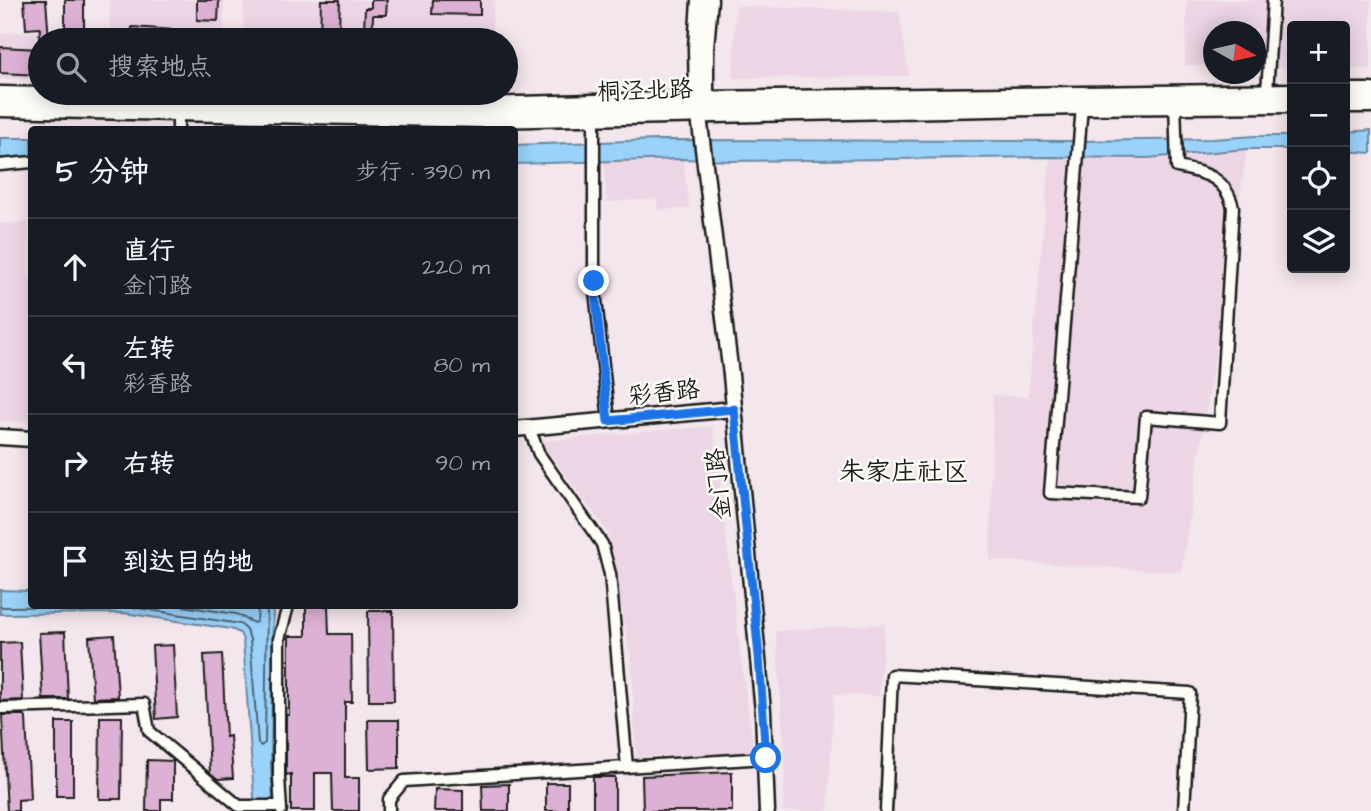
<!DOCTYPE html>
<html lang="zh">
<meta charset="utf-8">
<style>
:root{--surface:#171b24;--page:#20242c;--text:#f1f3f6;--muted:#9ea1a6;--line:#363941}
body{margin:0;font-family:"Architects Daughter","LXGW WenKai TC",sans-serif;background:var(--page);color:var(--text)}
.controls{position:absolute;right:21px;top:21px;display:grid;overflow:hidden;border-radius:7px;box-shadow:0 4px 18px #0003}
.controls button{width:63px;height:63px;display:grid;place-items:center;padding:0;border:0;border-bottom:2px solid var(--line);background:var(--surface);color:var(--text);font:35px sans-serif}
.compass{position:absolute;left:1203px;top:21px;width:63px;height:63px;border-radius:50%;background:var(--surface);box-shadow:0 4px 18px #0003;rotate:98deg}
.stop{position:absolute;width:21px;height:21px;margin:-16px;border:5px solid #1a73e8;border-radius:50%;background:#fff}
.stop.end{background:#1a73e8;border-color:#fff;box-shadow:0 2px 7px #0008}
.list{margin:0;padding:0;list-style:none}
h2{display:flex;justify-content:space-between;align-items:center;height:91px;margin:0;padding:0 28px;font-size:30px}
h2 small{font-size:23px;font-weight:400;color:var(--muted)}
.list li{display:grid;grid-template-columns:46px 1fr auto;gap:21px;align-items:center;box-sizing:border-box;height:98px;padding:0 28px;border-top:2px solid var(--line)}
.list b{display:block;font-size:26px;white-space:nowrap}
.list p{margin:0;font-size:23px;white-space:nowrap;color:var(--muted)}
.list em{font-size:23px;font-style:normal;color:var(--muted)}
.icon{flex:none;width:38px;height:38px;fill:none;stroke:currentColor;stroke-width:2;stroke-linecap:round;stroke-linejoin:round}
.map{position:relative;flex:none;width:1371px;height:811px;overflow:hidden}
.search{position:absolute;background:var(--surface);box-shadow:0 4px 18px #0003;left:28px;top:28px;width:490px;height:77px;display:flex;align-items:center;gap:18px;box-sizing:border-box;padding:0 24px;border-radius:38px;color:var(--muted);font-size:26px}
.panel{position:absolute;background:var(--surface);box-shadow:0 4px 18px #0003;left:28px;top:126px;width:490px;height:483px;border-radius:7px}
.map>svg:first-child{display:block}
.built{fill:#ecd6e5}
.water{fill:#9ad2fa;stroke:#6889a1;stroke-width:2}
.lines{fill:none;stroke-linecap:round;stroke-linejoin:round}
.shore{stroke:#4e6575;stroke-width:2}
.building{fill:#ddb1d4;stroke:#1c1c1c;stroke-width:2}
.street-casing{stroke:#1c1c1c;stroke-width:15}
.secondary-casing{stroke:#1c1c1c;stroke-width:19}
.primary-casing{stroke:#1c1c1c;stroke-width:21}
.street{stroke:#fdfcf7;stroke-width:10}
.secondary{stroke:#fdfcf7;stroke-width:14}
.primary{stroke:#fdfcf7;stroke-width:16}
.route{stroke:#1a73e8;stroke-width:9}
.labels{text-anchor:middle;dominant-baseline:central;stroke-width:5;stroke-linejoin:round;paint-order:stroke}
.street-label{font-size:24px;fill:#1c1c1c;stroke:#fdfcf7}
.neighbourhood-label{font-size:26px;fill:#1c1c1c;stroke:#fdfcf7}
</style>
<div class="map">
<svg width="1371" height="811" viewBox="0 0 1371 811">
<rect width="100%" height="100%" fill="#f3e6ec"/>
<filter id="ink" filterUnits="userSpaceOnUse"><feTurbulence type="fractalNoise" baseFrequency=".0143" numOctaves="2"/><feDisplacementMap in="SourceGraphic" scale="14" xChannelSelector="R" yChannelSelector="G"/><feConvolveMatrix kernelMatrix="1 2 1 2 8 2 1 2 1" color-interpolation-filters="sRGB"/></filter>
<g filter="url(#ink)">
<g class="built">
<polygon points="110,0 224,0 223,40 40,40 40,79 0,79 0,33 110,31"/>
<polygon points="244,0 494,0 491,40 243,40"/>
<polygon points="1187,0 1371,0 1371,69 1345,69 1345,26 1292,26 1292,68 1256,68 1256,32 1214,32 1213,66 1185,65"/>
<polygon points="736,6 899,12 909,76 733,78"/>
<polygon points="1247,149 1181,572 990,560 993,395 1028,397 1050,157 1147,158"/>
<polygon points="683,159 689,208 658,210 657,199 607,202 604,161"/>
<polygon points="28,222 28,277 32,278 31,422 0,421 0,224"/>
<polygon points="713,426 740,652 754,753 636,757 632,664 607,531 540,441"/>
<polygon points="885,624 879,696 834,694 828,811 783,811 785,763 776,631"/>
</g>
<g class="water">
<polygon points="1371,130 1371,153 1345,151 1345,132"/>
<polygon points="1255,136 1292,136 1292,149 1247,149 1147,158 1050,157 730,161 683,159 515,164 514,145 657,140 1073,141 1213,139"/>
<polygon points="0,138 31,138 31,161 0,162"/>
<polygon points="0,590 31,591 32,606 273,606 271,769 274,811 255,811 243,640 240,633 231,629 124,613 0,614"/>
</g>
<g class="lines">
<g class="shore">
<polyline points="182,606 236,614 254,623 257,621 258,606"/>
<polyline points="0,607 125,606 240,624 246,629 250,639 258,743 261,746 265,743 267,606"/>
</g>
</g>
<g class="building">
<polygon points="24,0 46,0 49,40 39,40 40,28 26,29"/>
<polygon points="65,0 84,0 84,30 78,31 78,40 65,40"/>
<polygon points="197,0 219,0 218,21 197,20"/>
<polygon points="321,0 340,0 339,29 364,30 365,8 371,8 371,0 387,0 386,15 373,15 372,40 320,40"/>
<polygon points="433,0 480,0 480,15 432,14"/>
<polygon points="132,27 188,31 187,40 131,40"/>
<polygon points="0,47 40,49 40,75 0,73"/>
<polygon points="306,606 328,606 329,634 351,634 352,702 345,702 345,778 359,778 359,811 333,811 332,773 315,773 315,811 291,811 291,774 286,775 286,715 289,715 289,636 306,636"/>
<polygon points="368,611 393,611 394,701 369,701"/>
<polygon points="65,632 68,699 43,699 39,633"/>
<polygon points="114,635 118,697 93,698 89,637"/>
<polygon points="20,642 23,700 0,701 0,643"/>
<polygon points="173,645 177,717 156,719 152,646"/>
<polygon points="222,654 226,737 230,736 233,778 218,779 210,773 204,655"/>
<polygon points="2,715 24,715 26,718 30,799 18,800 18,811 7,811"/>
<polygon points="100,717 122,717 121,799 99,799"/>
<polygon points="368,720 399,720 399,768 369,769"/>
<rect x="56" y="722" width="17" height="74"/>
<polygon points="147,760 173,761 173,799 161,799 161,811 146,811"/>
<polygon points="732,772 732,811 643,811 642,776"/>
<rect x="593" y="777" width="22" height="34"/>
<rect x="546" y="783" width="22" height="28"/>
<polygon points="509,784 509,811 483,811 482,785"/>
<polygon points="435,789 463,790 463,811 434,811"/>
</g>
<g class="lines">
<g class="street-casing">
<g id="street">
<polyline points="1267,92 1273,0"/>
<path d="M1082,106L1050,493L1139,497L1146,417L1220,423L1233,207C1225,176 1205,173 1177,167L1175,101"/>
<polyline points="178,111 178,130"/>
<polyline points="594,116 594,281 609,421"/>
<polyline points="0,165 32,162"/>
<polyline points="529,428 539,454 602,544 610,574 627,767"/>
<polyline points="0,708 144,704 149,731 239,806 280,806"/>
<polyline points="281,810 279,778 279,639 288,606"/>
<polyline points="389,811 389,799 404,781 766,758"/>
<polyline points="886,811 892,675 1190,693 1184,811"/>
</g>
</g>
<g class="secondary-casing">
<g id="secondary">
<polyline points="699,0 696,48 697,100 731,375 763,711 767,811"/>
<polyline points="703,106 706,100 706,48 710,0"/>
<polyline points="514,429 734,409"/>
<polyline points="0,437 32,439"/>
</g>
</g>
<g class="primary-casing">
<g id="primary">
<polyline points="1345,92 1371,92"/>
<polyline points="0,95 483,106 706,100 1292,92"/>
<polyline points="1345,104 1371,104"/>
<polyline points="0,108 483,119 1082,106 1292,104"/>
</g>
</g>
<use href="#street" class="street"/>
<use href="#secondary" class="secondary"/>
<use href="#primary" class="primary"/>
</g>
</g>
<g class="lines" filter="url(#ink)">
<polyline class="route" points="594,281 608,421 734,409 759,656 766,758"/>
</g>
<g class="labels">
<g class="street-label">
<text transform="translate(645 91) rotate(-2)">桐泾北路</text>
<text transform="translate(664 393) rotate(-6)">彩香路</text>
<text transform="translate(719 484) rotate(-96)">金门路</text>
</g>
<g class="neighbourhood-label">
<text x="904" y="472">朱家庄社区</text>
</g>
</g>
</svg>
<div class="controls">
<button>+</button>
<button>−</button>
<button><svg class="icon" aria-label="locate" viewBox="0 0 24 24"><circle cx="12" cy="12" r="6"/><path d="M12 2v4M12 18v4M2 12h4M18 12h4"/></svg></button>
<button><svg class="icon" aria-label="layers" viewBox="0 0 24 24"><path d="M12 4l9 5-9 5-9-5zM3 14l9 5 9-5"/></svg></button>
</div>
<svg class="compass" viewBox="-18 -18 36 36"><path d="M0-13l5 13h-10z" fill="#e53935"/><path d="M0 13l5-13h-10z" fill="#9ea1a6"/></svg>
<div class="stop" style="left:766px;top:758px"></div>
<div class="stop end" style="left:594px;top:281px"></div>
<div class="search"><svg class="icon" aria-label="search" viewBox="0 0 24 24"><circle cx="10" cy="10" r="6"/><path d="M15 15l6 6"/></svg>搜索地点</div>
<section class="panel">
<h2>5 分钟<small>步行 · 390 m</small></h2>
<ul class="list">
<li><svg class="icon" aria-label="ahead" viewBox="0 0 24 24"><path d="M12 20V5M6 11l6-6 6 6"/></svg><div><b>直行</b><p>金门路</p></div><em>220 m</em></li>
<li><svg class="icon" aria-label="left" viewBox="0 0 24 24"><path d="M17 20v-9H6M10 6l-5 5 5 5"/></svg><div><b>左转</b><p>彩香路</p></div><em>80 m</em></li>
<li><svg class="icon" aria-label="right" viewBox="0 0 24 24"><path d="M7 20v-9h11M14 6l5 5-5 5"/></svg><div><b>右转</b></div><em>90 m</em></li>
<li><svg class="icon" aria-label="arrive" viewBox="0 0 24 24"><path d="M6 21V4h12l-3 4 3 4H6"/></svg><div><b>到达目的地</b></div></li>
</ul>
</section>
</div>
